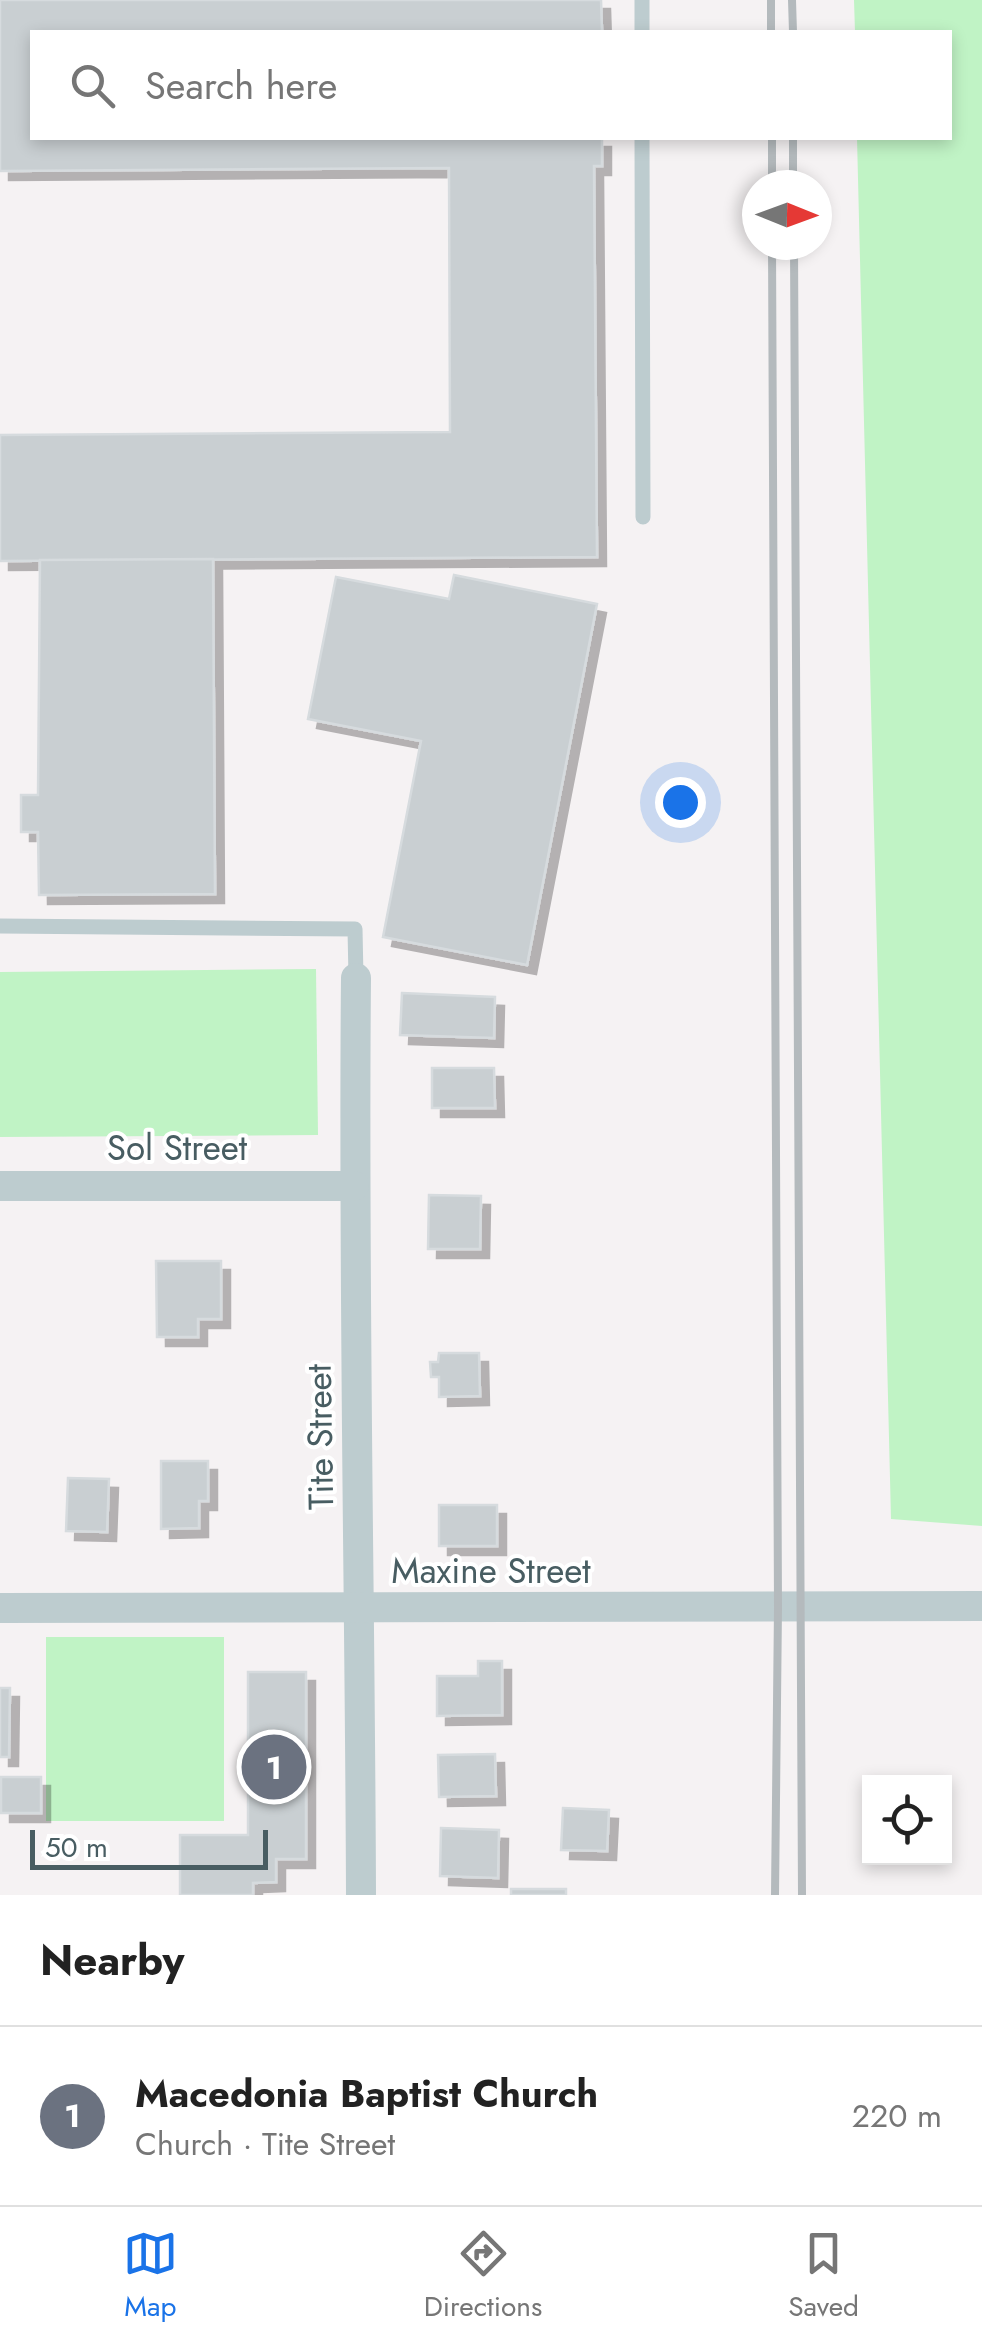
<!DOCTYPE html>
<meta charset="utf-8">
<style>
:root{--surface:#fff;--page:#f2f2f2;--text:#222;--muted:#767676;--line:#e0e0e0;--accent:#1a73e8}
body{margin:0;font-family:Jost,sans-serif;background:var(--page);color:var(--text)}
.controls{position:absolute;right:30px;bottom:30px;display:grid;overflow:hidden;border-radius:0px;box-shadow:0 5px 15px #0003}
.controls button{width:90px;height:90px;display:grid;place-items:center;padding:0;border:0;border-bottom:2px solid var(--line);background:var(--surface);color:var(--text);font:50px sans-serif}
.compass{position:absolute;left:742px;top:170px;width:90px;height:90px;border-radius:50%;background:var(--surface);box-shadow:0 5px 15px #0003;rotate:91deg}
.scale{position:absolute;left:30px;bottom:25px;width:238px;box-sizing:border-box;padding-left:10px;border:5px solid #485d62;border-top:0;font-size:28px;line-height:35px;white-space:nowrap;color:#485d62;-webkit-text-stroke:8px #fff;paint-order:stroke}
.you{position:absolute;left:680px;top:802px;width:35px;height:35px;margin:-25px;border:8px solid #fff;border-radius:50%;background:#1a73e8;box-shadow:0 0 0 15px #1a73e833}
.badge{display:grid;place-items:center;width:65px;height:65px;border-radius:50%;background:var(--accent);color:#fff;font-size:32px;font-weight:700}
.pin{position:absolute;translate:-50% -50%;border:5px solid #fff;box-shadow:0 2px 10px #0006}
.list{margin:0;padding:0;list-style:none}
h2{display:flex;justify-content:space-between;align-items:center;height:130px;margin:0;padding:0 40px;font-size:42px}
h2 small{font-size:32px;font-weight:400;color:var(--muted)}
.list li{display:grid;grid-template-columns:65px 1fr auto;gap:30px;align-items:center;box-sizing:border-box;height:180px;padding:0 40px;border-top:2px solid var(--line)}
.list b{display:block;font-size:38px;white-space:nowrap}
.list p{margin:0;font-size:32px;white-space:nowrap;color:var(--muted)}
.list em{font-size:32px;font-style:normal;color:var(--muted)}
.icon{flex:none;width:55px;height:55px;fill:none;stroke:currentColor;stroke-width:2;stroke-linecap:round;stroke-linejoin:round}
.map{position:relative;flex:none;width:982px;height:1895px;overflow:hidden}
.search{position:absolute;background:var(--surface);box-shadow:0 5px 15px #0003;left:30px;right:30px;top:30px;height:110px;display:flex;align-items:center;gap:25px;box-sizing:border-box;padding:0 35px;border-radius:0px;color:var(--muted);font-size:38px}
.sheet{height:310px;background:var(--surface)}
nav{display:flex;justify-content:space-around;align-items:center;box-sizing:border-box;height:140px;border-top:2px solid var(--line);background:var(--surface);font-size:28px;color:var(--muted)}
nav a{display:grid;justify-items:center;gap:5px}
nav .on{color:var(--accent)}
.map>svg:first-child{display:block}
.green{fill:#c0f3c5}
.building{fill:#c9cfd2;stroke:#d6dbde;stroke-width:2.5;filter:url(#shadow)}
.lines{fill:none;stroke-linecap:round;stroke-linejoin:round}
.service{stroke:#bdcccf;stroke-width:15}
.minor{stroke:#bdcccf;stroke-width:30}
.rail{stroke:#b4babd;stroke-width:8}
.labels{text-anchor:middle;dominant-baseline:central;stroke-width:8;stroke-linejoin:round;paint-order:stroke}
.street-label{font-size:35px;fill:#485d62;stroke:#fff}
</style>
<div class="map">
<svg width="982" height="1895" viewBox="0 0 982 1895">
<defs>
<filter id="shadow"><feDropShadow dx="9" dy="9" stdDeviation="0" flood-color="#0004"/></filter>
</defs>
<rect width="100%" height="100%" fill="#f5f2f3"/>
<g class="green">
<polygon points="854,0 982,0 982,1526 891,1519 857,138 950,138 950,32 855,32"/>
<polygon points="316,969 318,1135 0,1137 0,972"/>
<rect x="46" y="1637" width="178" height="184"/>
</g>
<g class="building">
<polygon points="0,0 601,0 602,32 32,32 32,138 602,138 602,166 594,166 597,557 0,561 0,435 450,432 449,168 0,171"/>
<polygon points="213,559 215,894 39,895 38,832 21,832 21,795 38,795 40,560"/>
<polygon points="454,575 597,604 527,965 383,937 421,741 308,719 336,577 449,599"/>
<polygon points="402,993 495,997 494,1038 400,1035"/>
<polygon points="432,1068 494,1068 495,1108 432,1108"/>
<polygon points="429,1195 481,1196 480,1249 428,1249"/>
<polygon points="156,1261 221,1261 221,1319 198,1319 198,1337 157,1337"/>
<polygon points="439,1353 479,1353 480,1396 439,1397 439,1377 431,1377 430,1362 438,1362"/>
<polygon points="161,1461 208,1461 208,1501 199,1501 199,1528 161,1529"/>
<polygon points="68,1478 109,1479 107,1532 66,1531"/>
<rect x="439" y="1505" width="58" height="41"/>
<polygon points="478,1661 502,1661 502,1715 437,1716 437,1676 478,1676"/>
<polygon points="248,1672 306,1672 306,1859 276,1859 276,1882 253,1883 253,1895 180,1895 180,1835 248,1835"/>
<polygon points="0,1688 10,1688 9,1757 0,1757"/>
<polygon points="495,1754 496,1796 439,1797 438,1755"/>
<rect x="1" y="1777" width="40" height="36"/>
<polygon points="563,1808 609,1810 607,1851 561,1850"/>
<polygon points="441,1828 499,1830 498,1878 440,1876"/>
<rect x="511" y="1889" width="55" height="6"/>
</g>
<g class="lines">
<g class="service">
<polyline points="642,0 642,32"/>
<polyline points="642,138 643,517"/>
<polyline points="0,926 355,929 356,978"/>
</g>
<g class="minor">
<path d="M356,978C353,1284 360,1589 361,1895"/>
<polyline points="0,1186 354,1186"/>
<polyline points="0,1608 982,1606"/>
</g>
<g class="rail">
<polyline points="771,0 771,32"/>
<polyline points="792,0 793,32"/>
<polyline points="772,138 772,185"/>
<polyline points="793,138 793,185"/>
<polyline points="772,245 778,1607 775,1895"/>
<polyline points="794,245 802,1895"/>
</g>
</g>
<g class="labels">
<g class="street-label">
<text x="177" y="1148">Sol Street</text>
<text transform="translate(320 1437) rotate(-91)">Tite Street</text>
<text x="491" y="1571">Maxine Street</text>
</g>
</g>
</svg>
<div class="controls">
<button><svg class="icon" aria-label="locate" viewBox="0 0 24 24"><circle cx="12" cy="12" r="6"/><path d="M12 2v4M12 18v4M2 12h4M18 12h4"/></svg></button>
</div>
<svg class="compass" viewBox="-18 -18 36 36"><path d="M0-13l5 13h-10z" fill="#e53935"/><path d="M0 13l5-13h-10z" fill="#767676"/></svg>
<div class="scale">50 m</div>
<div class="you"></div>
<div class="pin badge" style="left:274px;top:1767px;background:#6b7280">1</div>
<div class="search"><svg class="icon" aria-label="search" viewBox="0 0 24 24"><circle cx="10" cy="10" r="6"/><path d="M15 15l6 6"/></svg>Search here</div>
</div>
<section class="sheet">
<h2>Nearby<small></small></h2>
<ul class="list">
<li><span class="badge" style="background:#6b7280">1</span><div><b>Macedonia Baptist Church</b><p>Church · Tite Street</p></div><em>220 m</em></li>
</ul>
</section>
<nav>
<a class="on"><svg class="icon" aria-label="map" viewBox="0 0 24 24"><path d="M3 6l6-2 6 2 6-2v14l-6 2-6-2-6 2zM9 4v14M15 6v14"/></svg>Map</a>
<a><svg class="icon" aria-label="directions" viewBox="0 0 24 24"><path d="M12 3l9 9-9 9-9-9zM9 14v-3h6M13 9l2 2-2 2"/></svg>Directions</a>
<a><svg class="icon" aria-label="saved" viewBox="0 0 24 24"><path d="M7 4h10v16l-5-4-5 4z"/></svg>Saved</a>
</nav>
